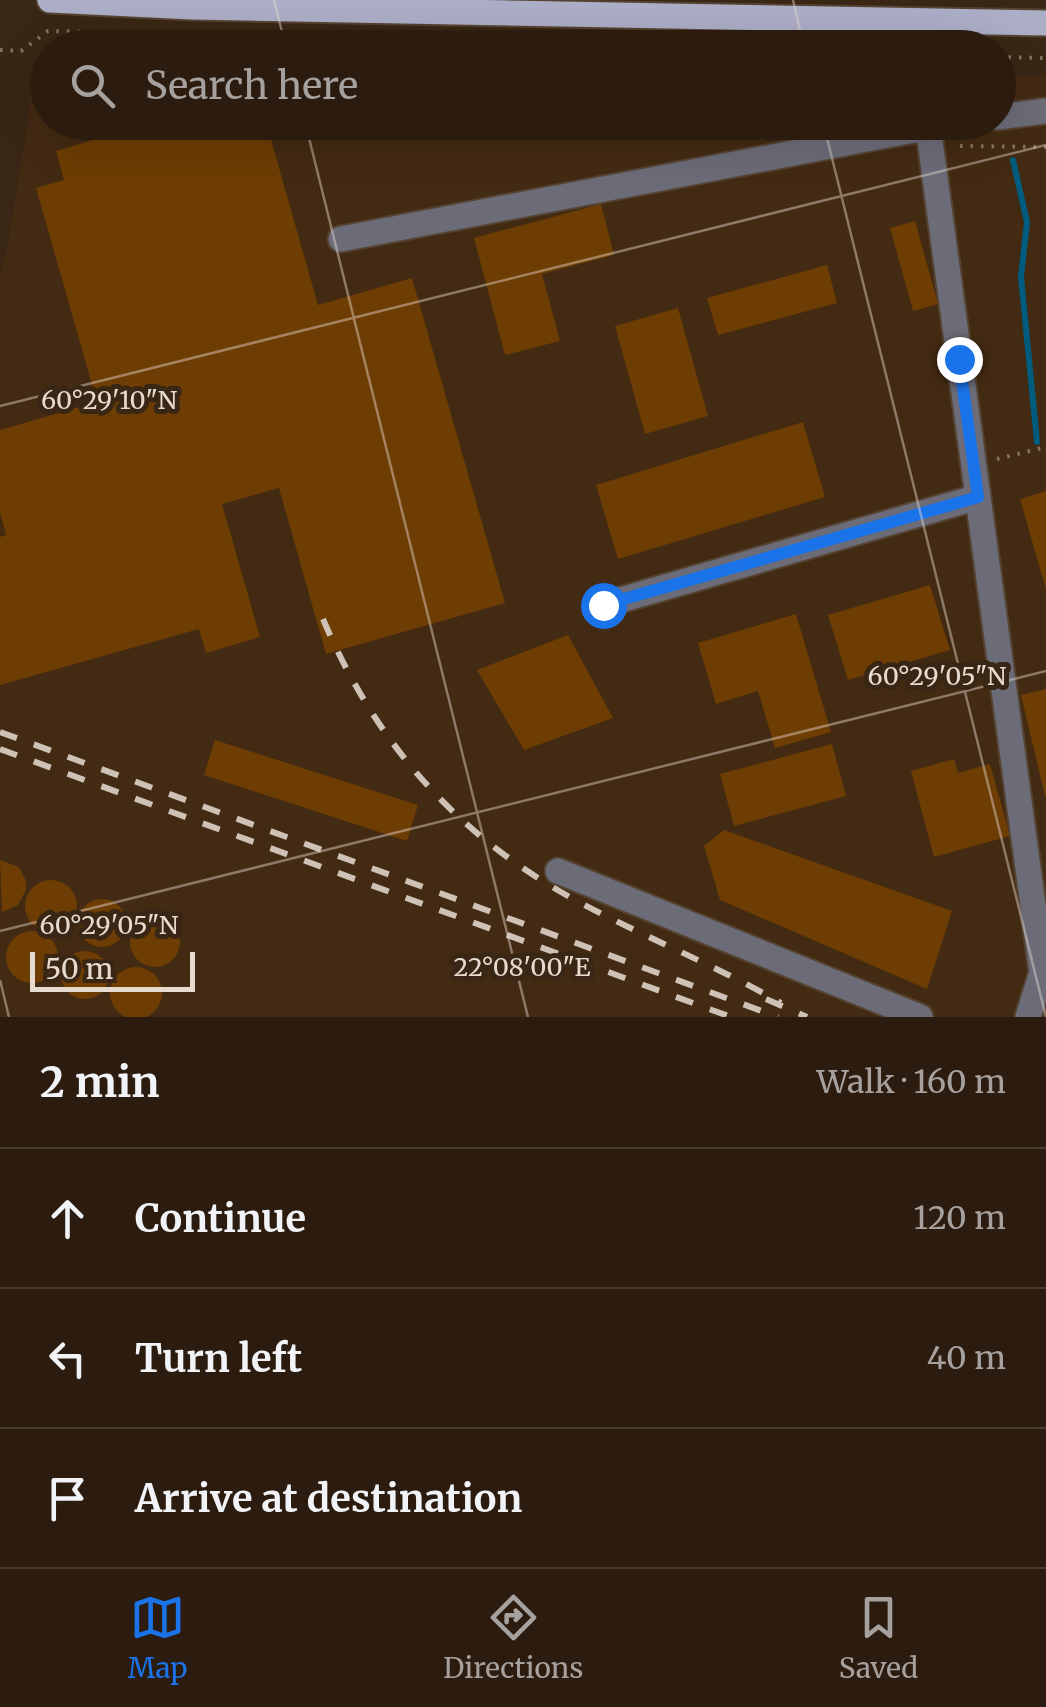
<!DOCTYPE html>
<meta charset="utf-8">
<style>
:root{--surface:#2b1c0f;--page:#332518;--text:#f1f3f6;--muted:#a6a19e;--line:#473a2f;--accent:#1a73e8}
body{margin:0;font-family:Merriweather,serif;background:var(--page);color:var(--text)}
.scale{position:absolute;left:30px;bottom:25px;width:165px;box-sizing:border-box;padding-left:10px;border:5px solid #e7dacf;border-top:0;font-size:28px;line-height:35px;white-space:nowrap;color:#e7dacf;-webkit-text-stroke:8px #392614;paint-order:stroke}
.stop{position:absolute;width:30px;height:30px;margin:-22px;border:8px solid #1a73e8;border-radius:50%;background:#fff}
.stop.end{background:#1a73e8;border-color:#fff;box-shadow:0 2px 10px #0008}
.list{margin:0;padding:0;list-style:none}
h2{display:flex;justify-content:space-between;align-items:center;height:130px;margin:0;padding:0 40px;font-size:42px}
h2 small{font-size:32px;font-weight:400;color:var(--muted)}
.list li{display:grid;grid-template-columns:65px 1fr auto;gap:30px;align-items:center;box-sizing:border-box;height:140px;padding:0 40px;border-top:2px solid var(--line)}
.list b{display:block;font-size:38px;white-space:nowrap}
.list em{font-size:32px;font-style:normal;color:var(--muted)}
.icon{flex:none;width:55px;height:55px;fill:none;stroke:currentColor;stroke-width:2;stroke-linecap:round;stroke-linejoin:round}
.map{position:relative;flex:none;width:1046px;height:1017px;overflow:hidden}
.search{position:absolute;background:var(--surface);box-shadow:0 10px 40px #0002;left:30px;right:30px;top:30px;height:110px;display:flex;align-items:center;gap:25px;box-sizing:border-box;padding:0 35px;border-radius:55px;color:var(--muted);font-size:38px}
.sheet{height:550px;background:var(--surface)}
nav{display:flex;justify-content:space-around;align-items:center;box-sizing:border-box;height:140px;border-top:2px solid var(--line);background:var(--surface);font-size:28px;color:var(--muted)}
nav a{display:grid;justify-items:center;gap:5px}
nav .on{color:var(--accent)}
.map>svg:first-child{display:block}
.built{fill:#432a13}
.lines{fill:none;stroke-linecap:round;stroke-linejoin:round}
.stream{stroke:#005c7e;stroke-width:6}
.building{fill:#6d3d03}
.minor-casing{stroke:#554332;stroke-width:29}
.major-casing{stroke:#554332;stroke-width:29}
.path{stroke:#847465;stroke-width:4;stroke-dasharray:2.5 8;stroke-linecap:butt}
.minor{stroke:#6b6c78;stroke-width:25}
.major{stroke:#acadc6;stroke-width:25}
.rail{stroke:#cec1b5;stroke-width:6;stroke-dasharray:18 18;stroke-linecap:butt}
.route{stroke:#1a73e8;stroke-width:12}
.ticks{fill:none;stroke:#e7dacf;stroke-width:2.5;stroke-opacity:0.45}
.ticks-label{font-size:25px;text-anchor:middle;fill:#e7dacf;stroke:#392614;stroke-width:10;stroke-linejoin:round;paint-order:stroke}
</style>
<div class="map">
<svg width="1046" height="1017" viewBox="0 0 1046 1017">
<rect width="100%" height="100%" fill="#392614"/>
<polygon class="built" points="47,55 48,122 998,122 999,75 1046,77 1046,1017 0,1017 0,272 5,259 28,121 32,72 40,57"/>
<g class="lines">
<polyline class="stream" points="1013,160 1027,222 1021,277 1037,442"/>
</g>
<g class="building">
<polygon points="155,122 266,122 318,305 412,278 505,603 326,654 279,488 222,504 260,637 206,653 199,629 0,685 0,537 6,535 0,512 0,430 97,402 36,188 64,180 56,151"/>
<polygon points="601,204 614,255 542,274 560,341 505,355 474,238"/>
<polygon points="915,221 938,304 913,311 890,228"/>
<polygon points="827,265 837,303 718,335 707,298"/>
<polygon points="678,308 708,416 645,434 615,326"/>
<polygon points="803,422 825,497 618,559 596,485"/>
<polygon points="1046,491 1046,586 1045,586 1020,499"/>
<polygon points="930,585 950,650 848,680 828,615"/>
<polygon points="796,614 831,732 775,748 758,691 716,704 698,643"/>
<polygon points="568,635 613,718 524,750 477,670"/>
<polygon points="1046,689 1046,796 1045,796 1021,695"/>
<polygon points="215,740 418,805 407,841 204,775"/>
<polygon points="832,744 846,796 734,826 720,774"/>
<polygon points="954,759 958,773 990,764 1010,836 934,857 911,771"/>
<polygon points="724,830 952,911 927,989 720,900 704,846"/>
<polygon points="0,860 19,867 26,881 26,890 18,905 2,912"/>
<circle cx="51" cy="906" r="26"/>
<circle cx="102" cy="923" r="24"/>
<circle cx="155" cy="942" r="25"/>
<circle cx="32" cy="957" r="26"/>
<circle cx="85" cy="975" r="24"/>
<circle cx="136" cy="993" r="26"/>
</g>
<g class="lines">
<g class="minor-casing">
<g id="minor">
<polyline points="998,117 1046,111"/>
<polyline points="928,126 1042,972 1028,1017"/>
<polyline points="341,239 956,122"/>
<polyline points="603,605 978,497"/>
<polyline points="558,871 920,1017"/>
</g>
</g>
<g class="major-casing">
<polyline id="major" points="50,0 192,7 1046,23"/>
</g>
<g class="path">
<polyline points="0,50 21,51 48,31 695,48"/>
<polyline points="998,57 1046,58"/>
<polyline points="960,146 1046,147"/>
<polyline points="997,459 1046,447"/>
</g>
<use href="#minor" class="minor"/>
<use href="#major" class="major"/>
<g class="rail">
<path d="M323,619C376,744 457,836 577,901C644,937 715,965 781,1003"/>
<polyline points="0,732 778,1017"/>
<polyline points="0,749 731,1017"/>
<polyline points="766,999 807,1017"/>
</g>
</g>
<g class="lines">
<polyline class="route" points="603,605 978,497 959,359"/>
</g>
<path class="ticks" d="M274,0L286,48M793,0L804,48M305,122L528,1017M823,122L1046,1017M0,406L1046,145M0,931L1046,671M0,980L9,1017"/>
<g class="ticks-label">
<text x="109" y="409">60°29'10"N</text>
<text x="937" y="685">60°29'05"N</text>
<text x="109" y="934">60°29'05"N</text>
<text x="522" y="976">22°08'00"E</text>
</g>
</svg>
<div class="scale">50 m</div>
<div class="stop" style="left:603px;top:605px"></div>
<div class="stop end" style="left:959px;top:359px"></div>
<div class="search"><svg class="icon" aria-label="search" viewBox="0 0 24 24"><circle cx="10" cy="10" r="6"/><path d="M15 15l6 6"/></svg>Search here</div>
</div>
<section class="sheet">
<h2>2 min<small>Walk · 160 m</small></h2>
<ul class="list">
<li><svg class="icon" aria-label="ahead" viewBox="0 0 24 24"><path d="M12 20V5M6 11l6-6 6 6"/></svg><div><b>Continue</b></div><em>120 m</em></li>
<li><svg class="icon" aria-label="left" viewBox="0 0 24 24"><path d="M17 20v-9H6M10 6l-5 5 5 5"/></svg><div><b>Turn left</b></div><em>40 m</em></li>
<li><svg class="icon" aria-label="arrive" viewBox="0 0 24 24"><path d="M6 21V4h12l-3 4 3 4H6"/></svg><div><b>Arrive at destination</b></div></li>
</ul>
</section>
<nav>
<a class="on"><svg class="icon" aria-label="map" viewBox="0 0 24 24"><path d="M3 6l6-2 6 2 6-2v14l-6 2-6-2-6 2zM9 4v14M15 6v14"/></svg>Map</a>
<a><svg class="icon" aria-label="directions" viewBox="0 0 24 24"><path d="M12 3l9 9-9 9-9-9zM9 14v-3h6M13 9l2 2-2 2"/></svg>Directions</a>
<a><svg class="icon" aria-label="saved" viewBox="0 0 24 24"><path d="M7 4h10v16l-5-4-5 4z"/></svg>Saved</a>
</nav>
